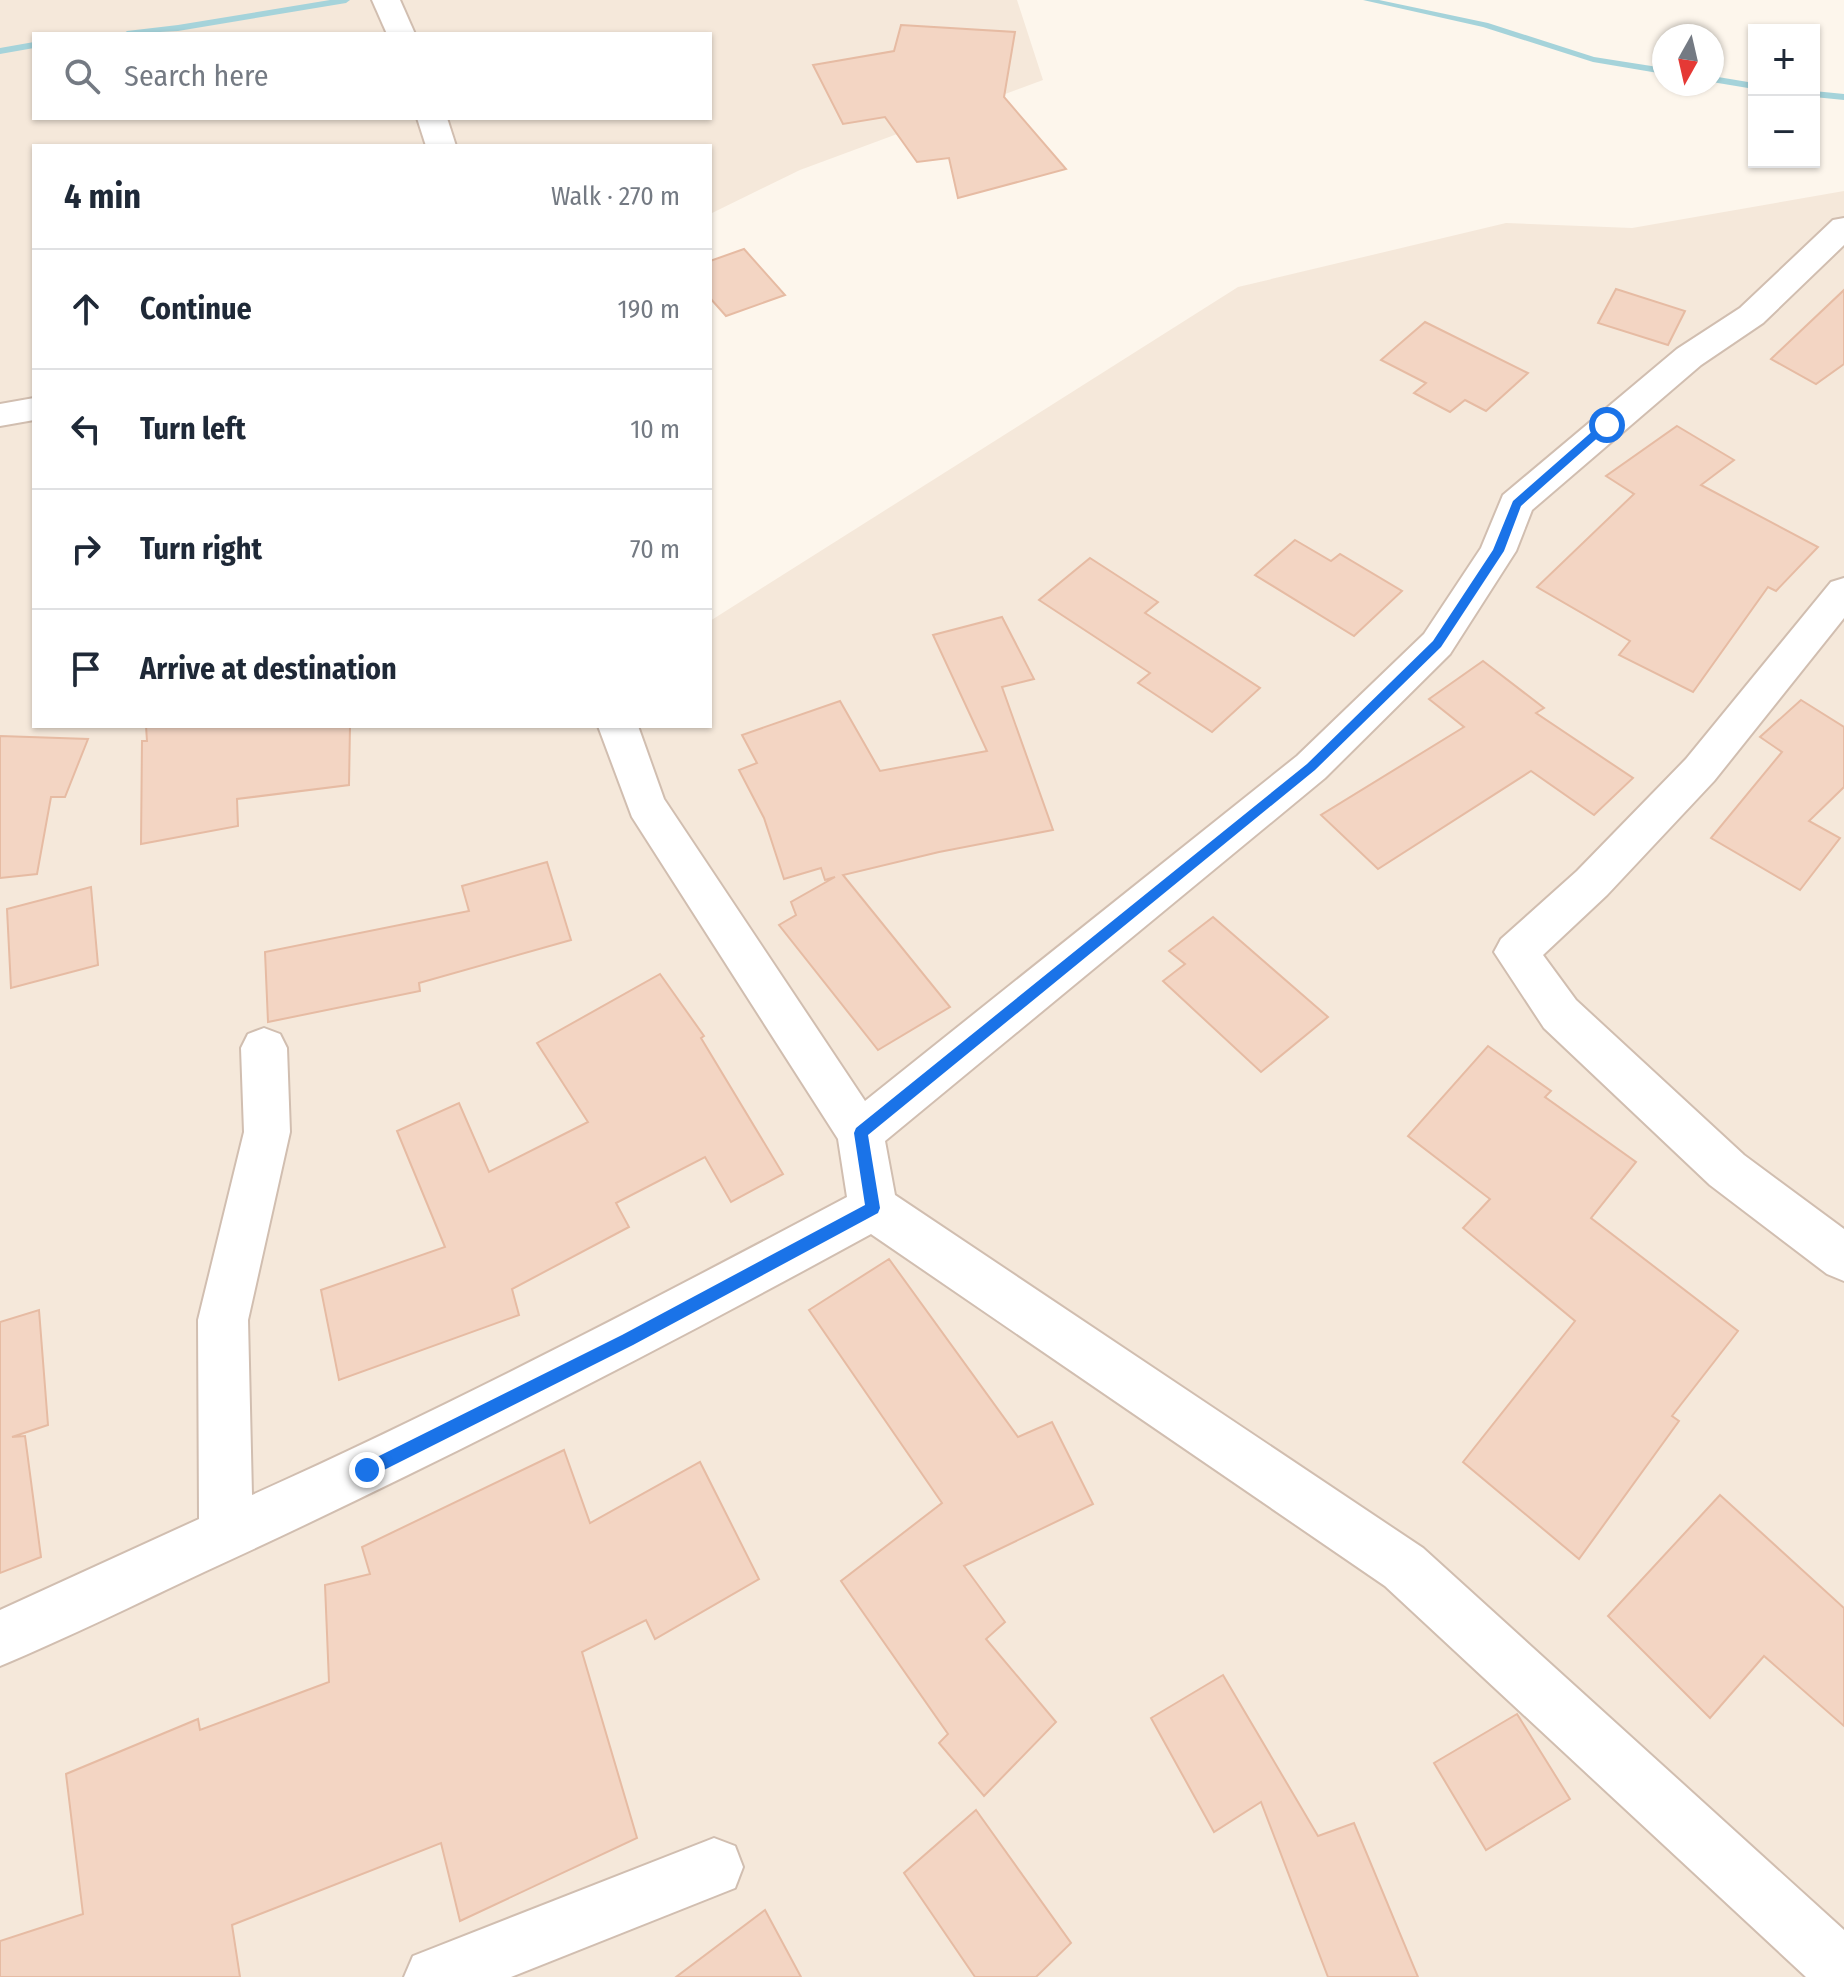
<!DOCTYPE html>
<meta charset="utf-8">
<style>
:root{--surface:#fff;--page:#f2f2f3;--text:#1f2937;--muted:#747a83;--line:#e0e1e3}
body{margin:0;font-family:"Fira Sans Condensed",sans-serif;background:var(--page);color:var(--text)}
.controls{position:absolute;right:24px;top:24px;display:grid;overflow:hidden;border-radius:0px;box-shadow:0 2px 6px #0004}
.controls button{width:72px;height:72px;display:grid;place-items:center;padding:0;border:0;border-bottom:2px solid var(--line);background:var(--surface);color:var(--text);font:40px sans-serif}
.compass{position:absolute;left:1652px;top:24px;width:72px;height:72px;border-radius:50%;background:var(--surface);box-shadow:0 2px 6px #0004;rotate:188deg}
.stop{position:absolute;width:24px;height:24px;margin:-18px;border:6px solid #1a73e8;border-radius:50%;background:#fff}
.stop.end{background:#1a73e8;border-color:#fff;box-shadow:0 2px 8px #0008}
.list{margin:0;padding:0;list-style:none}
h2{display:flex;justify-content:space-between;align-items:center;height:104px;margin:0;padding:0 32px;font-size:34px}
h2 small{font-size:26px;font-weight:400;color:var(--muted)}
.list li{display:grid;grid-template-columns:52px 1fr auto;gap:24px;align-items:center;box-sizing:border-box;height:120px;padding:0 32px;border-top:2px solid var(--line)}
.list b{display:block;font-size:30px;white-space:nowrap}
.list em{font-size:26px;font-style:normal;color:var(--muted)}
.icon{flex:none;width:44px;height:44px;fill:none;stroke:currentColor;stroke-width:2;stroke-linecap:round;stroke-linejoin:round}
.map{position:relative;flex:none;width:1844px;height:1977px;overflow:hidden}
.search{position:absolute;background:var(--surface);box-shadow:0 2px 6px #0004;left:32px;top:32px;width:680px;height:88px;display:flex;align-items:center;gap:20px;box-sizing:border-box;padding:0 28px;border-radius:0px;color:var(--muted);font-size:30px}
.panel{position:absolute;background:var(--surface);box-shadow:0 2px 6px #0004;left:32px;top:144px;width:680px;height:584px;border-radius:0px}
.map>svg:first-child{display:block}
.residential{fill:#f5e8da;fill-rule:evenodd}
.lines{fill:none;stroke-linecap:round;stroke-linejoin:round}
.stream{fill:#a5d3da;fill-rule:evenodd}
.building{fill:#f3d5c3;stroke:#e6bba3;stroke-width:2}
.minor-casing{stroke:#d1beb0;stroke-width:4}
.minor{fill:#fff;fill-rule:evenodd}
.route{fill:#1a73e8}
</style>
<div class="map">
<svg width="1844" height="1977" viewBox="0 0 1844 1977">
<rect width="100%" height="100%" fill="#fdf6ec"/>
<path class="residential" d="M0,0H1017L1043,80L800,170L710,214V146H34V726H710V621L1238,287L1506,223L1632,228L1844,191V1977H0ZM34,34H710V118H34Z"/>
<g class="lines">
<g class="stream">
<polygon points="330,0 350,0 346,3 178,31 123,34 127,31 178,25"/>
<polygon points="1363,0 1379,0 1488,23 1594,57 1664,68 1664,74 1593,62 1483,27"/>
<polygon points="34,42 34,48 0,54 0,48"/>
<polygon points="1712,76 1754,83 1754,89 1712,82"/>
<polygon points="1814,91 1844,94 1844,100 1814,97"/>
</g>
</g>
<g class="building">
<polygon points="901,25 1015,32 1004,97 1066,169 958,198 949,158 917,162 885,117 843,124 813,65 894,51"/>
<polygon points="744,249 785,295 726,316 710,298 710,261"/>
<polygon points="1616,289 1685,311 1668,345 1598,323"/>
<polygon points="1844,290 1844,364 1816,384 1771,359"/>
<polygon points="1425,322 1528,373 1486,411 1465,400 1450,412 1414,393 1426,383 1381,360"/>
<polygon points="1677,426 1734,460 1701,485 1818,547 1776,591 1768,587 1693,692 1619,655 1630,641 1537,587 1634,494 1606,476"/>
<polygon points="1295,540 1331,561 1340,554 1402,591 1354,636 1255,575"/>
<polygon points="1090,558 1158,602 1145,613 1260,688 1212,732 1138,683 1150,673 1039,600"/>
<polygon points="1002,617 1034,679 1002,687 1053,830 939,852 843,875 950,1007 878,1050 779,925 796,915 791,902 835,877 825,880 821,868 784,879 764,818 739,770 757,763 742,735 840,701 880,771 987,751 933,635"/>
<polygon points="1483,661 1544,708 1536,713 1633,778 1594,815 1531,771 1378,869 1321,815 1464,727 1429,699"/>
<polygon points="1801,700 1844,727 1844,787 1809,821 1840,838 1800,890 1711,838 1782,752 1760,737"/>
<polygon points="146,726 350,726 349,785 237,799 238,826 141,844 142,741 147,741"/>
<polygon points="0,736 88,739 65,797 51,797 37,874 0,878"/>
<polygon points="547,862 571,940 419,983 420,991 268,1022 265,952 469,911 462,886"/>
<polygon points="91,887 98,965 11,988 7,909"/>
<polygon points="1213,917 1328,1017 1261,1072 1163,981 1185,964 1169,951"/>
<polygon points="660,974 704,1036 701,1038 783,1174 731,1202 705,1157 616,1203 629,1227 512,1289 519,1315 339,1380 321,1290 445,1247 397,1131 459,1103 489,1172 588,1122 537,1043"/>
<polygon points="1488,1046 1551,1091 1545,1097 1636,1162 1591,1218 1738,1331 1672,1416 1679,1421 1579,1559 1463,1462 1575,1321 1463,1228 1490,1199 1408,1136"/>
<polygon points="889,1259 1018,1437 1052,1422 1093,1504 964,1566 1005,1622 986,1639 1056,1722 984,1796 939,1743 948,1734 841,1581 942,1503 809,1310"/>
<polygon points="39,1310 48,1425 12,1437 25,1436 41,1557 0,1573 0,1322"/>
<polygon points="564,1450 590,1523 700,1462 759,1579 655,1639 646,1620 582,1652 637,1838 460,1921 441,1843 232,1925 240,1977 0,1977 0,1941 83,1914 66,1774 198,1719 200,1730 329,1682 325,1585 370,1574 362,1547"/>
<polygon points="1720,1495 1844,1608 1844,1726 1764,1656 1710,1718 1608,1616"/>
<polygon points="1223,1675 1318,1836 1354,1823 1418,1977 1328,1977 1261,1802 1214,1832 1151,1718"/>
<polygon points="1517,1714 1570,1799 1486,1850 1434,1763"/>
<polygon points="976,1810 1071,1943 1036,1977 975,1977 904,1873"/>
<polygon points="765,1910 801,1977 676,1977"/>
</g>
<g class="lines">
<g class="minor-casing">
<g id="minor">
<polygon points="372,0 400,0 415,34 387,34"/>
<polygon points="417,118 447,118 456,146 426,146"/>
<path d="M1844,218V245L1763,323L1701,365L1532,510L1516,551L1450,654L1325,778L885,1141L895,1195L1423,1548L1844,1930V1977H1806L1385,1586L871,1234C652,1354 428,1469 204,1572C136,1604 69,1637 0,1666V1610L199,1519L198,1320L244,1132L241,1048L248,1034L264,1028L280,1034L287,1048L290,1132L248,1320L252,1495C454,1404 651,1301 847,1197L838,1139L632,817L598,726H638L664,799L865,1101L1297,756L1424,634L1481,548L1503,495L1677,349L1740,308L1833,220Z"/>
<polygon points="34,398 34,420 0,426 0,404"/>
<polygon points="1844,578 1844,618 1714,781 1607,895 1543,955 1576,1000 1744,1155 1844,1229 1844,1281 1827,1274 1710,1185 1544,1028 1494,952 1501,939 1577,871 1686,759 1831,582"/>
<polygon points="714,1838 735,1846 743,1867 735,1888 511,1977 404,1977 413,1956"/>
</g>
</g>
<use href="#minor" class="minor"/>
</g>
<polygon class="route" points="1603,422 1612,425 1521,506 1504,551 1441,647 1315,770 868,1135 880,1208 878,1213 633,1345 372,1476 361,1476 361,1465 622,1335 865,1205 854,1133 856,1128 1307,764 1433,641 1493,550 1513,501"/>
</svg>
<div class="controls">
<button>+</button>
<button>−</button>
</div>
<svg class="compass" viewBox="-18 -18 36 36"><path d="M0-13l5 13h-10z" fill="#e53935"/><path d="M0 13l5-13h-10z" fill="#747a83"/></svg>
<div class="stop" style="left:1607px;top:425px"></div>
<div class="stop end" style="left:367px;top:1470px"></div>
<div class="search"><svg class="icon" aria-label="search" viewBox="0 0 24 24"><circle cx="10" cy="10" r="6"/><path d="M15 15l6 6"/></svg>Search here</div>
<section class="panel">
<h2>4 min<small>Walk · 270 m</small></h2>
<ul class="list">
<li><svg class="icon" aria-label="ahead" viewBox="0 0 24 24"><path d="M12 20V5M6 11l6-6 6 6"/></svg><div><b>Continue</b></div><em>190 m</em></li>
<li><svg class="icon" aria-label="left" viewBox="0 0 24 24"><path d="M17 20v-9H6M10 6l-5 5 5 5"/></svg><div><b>Turn left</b></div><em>10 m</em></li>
<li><svg class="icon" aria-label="right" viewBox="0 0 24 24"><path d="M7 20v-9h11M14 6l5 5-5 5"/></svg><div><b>Turn right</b></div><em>70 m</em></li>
<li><svg class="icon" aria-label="arrive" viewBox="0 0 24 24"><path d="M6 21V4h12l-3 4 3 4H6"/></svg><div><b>Arrive at destination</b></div></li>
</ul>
</section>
</div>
